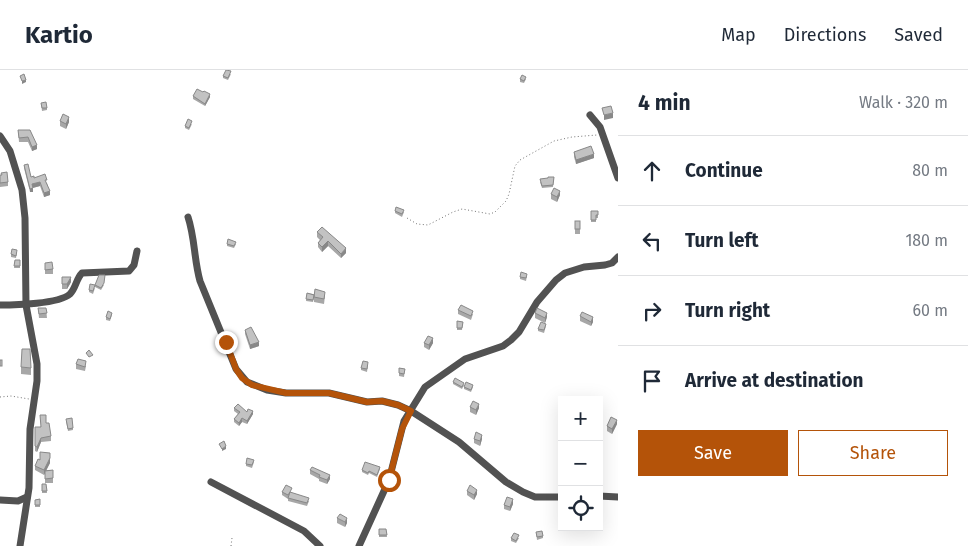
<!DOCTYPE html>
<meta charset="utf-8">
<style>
:root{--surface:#fff;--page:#f2f2f3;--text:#1f2937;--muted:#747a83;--line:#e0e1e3;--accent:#b45309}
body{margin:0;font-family:"Fira Sans",sans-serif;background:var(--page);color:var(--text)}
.controls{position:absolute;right:15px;bottom:15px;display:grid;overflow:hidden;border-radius:0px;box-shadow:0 5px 20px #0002}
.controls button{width:45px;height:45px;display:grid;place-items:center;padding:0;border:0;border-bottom:1px solid var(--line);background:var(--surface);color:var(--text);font:25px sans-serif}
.stop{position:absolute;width:15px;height:15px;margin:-11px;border:4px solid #b45309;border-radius:50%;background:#fff}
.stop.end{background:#b45309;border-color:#fff;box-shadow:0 1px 5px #0008}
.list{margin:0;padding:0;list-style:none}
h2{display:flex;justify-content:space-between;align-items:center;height:65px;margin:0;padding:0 20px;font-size:21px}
h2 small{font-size:16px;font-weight:400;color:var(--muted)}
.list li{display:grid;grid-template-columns:32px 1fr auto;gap:15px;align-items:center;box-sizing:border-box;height:70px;padding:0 20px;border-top:1px solid var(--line)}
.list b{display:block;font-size:19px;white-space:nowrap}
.list em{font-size:16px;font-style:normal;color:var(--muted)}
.actions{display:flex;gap:10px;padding:15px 20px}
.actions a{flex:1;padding:11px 0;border:1px solid var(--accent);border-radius:0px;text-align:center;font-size:18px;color:var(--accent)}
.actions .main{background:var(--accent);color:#fff}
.icon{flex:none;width:28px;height:28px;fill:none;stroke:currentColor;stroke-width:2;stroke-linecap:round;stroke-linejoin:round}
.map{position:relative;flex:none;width:618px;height:476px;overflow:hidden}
header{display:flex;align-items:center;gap:30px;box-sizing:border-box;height:70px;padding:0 25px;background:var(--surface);border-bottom:1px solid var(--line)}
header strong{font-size:24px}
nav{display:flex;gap:28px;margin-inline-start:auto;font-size:18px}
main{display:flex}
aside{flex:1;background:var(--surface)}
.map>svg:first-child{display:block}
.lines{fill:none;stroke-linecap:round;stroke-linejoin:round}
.path{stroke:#747474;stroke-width:1;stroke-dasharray:1 2.5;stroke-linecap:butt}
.street{stroke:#525252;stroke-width:7}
.wall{fill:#a7a7a7}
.shaded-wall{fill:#888}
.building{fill:#c2c2c2;stroke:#888}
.route{stroke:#b45309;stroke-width:6}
</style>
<header>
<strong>Kartio</strong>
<nav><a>Map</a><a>Directions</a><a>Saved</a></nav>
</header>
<main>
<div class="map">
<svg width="618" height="476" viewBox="0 0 618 476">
<rect width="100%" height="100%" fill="#fff"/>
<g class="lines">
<g class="path">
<polyline points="407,148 417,154 428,155 453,142 462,139 490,144 495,142 506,131 509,124 515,96 520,90 554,71 572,67 597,65"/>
<polyline points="0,327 11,326 29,329"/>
<polyline points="231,476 232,468"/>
</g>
<g class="street">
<polyline points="590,45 600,57 618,108"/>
<polyline points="0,66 10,81 22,120 25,148 26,235 37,294 37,311 30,359 29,418 20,476"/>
<path d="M188,147C195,168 194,190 200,211L236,299L247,312L267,320L286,323H329L367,332L382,331L398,335L411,341L459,372L506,412L523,422L535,427H562"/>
<path d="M0,235C15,235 59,234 70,224C76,218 76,209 82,203L129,201L134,195L137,181"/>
<polyline points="211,412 304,461 320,476"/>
<polyline points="599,426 618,427"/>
<polyline points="0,430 18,431 27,427"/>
<polyline points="359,476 389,410 404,351 425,317 465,289 503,276 511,270 519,262 537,232 556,210 565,203 584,197 605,195 612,193 618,187"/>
</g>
</g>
<g class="wall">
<polygon points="231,4 228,10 223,8 223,6"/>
<polygon points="520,9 526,9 524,13 520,12"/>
<polygon points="193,26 210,27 205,36 193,29"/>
<polygon points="41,33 47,38 47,40 42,41"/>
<polygon points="60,51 69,52 66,59 60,56"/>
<polygon points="192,54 189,60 185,58 185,56"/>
<polygon points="18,60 30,60 37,79 32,81 28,72 19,72"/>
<polygon points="574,82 594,88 576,94 574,87"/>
<polygon points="24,95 31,107 34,108 47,113 50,125 44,127 40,116 33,118 33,122 30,122 24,98"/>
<polygon points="0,105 8,112 8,116 0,117"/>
<polygon points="554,107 553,117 542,118 540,112"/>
<polygon points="551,124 560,125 557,132 551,129"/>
<polygon points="395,141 404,142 402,147 395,143"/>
<polygon points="591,141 598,141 598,148 596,148 596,152 591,152"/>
<rect x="575" y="151" width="5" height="13"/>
<polygon points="317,162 346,183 341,188 328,176 322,182 318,177 318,173 320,170 317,167"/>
<polygon points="227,174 236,174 234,178 227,176"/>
<polygon points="17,182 16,188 11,187 11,184"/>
<polygon points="15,190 20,190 20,198 14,198"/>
<polygon points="45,193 53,199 53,204 45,204"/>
<polygon points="527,206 526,211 520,209 520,207"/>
<polygon points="62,207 71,212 67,219 62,219"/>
<polygon points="95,215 104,215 101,220 95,217"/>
<polygon points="95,218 93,224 89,222 89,220"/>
<polygon points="307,223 325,226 324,234 314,232 314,228 313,232 306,231"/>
<polygon points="38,238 46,238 47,248 39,248"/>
<polygon points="458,240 473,244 471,250 458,244"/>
<polygon points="535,243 547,247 545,253 535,248"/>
<polygon points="112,245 110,251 106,250 106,247"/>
<polygon points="580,246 593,252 591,256 580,251"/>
<polygon points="457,251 463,252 462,260 457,260"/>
<polygon points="546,256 544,263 538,261 538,259"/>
<polygon points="245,260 259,276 250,279 245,264"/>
<polygon points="424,273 433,273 429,280 424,277"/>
<polygon points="76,294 86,296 85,301 76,299"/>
<polygon points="368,295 367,302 361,300 361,298"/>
<polygon points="21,297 31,298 31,305 21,304"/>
<polygon points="399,298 405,299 404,307 399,306"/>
<polygon points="453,312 464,315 462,319 453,314"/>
<polygon points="464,317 473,317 471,322 464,319"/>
<polygon points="470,337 479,338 476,345 470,342"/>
<polygon points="234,338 253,344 247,354 242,352 239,356 234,352 234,349 238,344 234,341"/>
<polygon points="66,351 73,358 73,360 68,361"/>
<polygon points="46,353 51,366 51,371 41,372 37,382 35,381 35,357 40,357"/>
<polygon points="617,354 612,364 607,361 607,356"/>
<polygon points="474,369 482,369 480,376 474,373"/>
<polygon points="40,390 50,393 46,400 53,400 53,413 45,413 45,403 44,405 35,400 35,396"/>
<polygon points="254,392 252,398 246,396 246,394"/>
<polygon points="380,399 377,407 369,403 368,405 362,402 362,400"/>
<polygon points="310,400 330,409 327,414 319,411 319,409 310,404"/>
<polygon points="42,414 46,414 47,423 42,423"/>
<polygon points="467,421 477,424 474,430 467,425"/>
<polygon points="282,422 292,422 292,423 309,431 307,436 288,431 288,429 282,425"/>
<polygon points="40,429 40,437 35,437 35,430"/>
<polygon points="513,434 510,441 504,439 504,435"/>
<polygon points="337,448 347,453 345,457 337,453"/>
<polygon points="379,459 386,459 387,467 379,467"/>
<polygon points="536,462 543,466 543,468 537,470"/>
<polygon points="511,468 519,468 516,473 511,471"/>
</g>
<g class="shaded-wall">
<polygon points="26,10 26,12 22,14 22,11"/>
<polygon points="210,24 210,27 205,36 205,34"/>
<polygon points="613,43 613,48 604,50 604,45"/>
<polygon points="69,47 69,52 66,59 66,54"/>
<polygon points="37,75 37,79 32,81 32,77"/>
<polygon points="594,84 594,88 576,94 576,90"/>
<polygon points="40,112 40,116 32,118 32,114"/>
<polygon points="33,118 33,122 30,122 30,119"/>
<polygon points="50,121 50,125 44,127 44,123"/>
<polygon points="560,121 560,125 557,132 557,127"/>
<polygon points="328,171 328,176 322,182 322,177"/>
<polygon points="346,178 346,183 341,188 341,184"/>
<polygon points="71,207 71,212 67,219 67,214"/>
<polygon points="547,243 547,247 545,253 545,248"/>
<polygon points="593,247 593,252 591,256 591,252"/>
<polygon points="433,268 433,273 429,280 429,275"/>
<polygon points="259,272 259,276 250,279 250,275"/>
<polygon points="479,334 479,338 476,345 476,340"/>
<polygon points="253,341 253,344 247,354 247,351"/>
<polygon points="242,348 242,352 239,356 239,353"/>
<polygon points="617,350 617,354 612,364 612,359"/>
<polygon points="482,365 482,369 480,376 480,371"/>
<polygon points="41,368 41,372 37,382 37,377"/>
<polygon points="226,376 226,379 222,381 222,379"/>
<polygon points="50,383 50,393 44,405 44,400"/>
<polygon points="330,405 330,409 327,414 327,410"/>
<polygon points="477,420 477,424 474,430 474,425"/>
<polygon points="513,429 513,434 510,441 510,437"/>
<polygon points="347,448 347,453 345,457 345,452"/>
</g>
<g class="building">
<polygon points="226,0 231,1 228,8 223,6"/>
<polygon points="24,4 26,10 22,11 20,6"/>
<polygon points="522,5 526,7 524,11 520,9"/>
<polygon points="197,19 203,22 204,21 210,24 205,34 193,26"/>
<polygon points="46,32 47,38 42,38 41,33"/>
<polygon points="611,36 613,43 604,45 602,38"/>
<polygon points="63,44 69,47 66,54 60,51"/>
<polygon points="188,49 192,51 189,58 185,56"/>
<polygon points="18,60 30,60 37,75 32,77 28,67 19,68"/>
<polygon points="591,76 594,84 576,90 574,82"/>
<polygon points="28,94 31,107 34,106 34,108 45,104 47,110 45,110 50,121 44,123 40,112 32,114 33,118 30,119 24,95"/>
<polygon points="7,102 8,112 0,113 0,105 2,105 1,103"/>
<polygon points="548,107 554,107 553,115 542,116 540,109 548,108"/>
<polygon points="554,118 560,121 557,127 551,124"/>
<polygon points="396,137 404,140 402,144 395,141"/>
<polygon points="591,141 598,141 598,145 596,145 596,150 591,150"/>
<rect x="575" y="151" width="5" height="8"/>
<polygon points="322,157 346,178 341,184 328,171 322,177 318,173 323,167 317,162"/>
<polygon points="228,169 236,172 234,176 227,174"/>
<polygon points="12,179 17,180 16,186 11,184"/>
<polygon points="15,190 20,190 20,196 14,196"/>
<polygon points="52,192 53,199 45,200 45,193"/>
<polygon points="521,202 527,204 526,208 520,207"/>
<polygon points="99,205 105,205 104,213 101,218 95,215"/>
<polygon points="62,207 71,207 67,214 62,214"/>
<polygon points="90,214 95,215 93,221 89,220"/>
<polygon points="315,219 325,222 324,229 314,227"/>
<polygon points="307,223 314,225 313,230 306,229"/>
<polygon points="461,235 473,241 471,246 458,240"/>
<polygon points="38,238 46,238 47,243 39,244"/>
<polygon points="537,238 547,243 545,248 535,243"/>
<polygon points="108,241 112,243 110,249 106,247"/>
<polygon points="582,242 593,247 591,252 580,246"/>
<polygon points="457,251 463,252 462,258 457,258"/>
<polygon points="541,252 546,254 544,260 538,259"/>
<polygon points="251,257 259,272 250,275 245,260"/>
<polygon points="428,266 433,268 429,275 424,273"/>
<polygon points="22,279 30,279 31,298 21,297"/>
<polygon points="89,280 93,285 89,287 86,283"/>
<polygon points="78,289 86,291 85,297 76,294"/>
<rect x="0" y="290" width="2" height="6"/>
<polygon points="363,291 368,292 367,299 361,298"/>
<polygon points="399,298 405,299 404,304 399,303"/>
<polygon points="455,308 464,313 462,317 453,312"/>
<polygon points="466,312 473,315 471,320 464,317"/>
<polygon points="473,331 479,334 476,340 470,337"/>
<polygon points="238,334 247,342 248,339 253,341 247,351 242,348 239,353 234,349 240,342 234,338"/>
<polygon points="40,345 46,345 46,353 49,353 51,366 41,368 37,377 35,376 35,357 41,357"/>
<polygon points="611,347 617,350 612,359 607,356"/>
<polygon points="72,348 73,358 68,359 66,349"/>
<polygon points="476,362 482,365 480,371 474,369"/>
<polygon points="224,371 226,376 222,379 219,374"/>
<polygon points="40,382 50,383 50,388 44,400 35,396 38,389 40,390"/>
<polygon points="247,388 254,390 252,395 246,394"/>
<polygon points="365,392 380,397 377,405 369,401 368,403 362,400"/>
<polygon points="312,397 330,405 327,410 319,407 320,405 310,400"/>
<polygon points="53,400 53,408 45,409 45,401"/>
<polygon points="42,414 46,414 47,421 42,421"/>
<polygon points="286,415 292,418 290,422 309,428 307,433 288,428 290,422 288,425 282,422"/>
<polygon points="470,415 477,420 474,425 467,421"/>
<polygon points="507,427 513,429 510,437 504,435"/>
<polygon points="40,429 40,435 35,435 35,430"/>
<polygon points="340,444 347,448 345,452 337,448"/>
<polygon points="379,459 386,459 387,465 379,465"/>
<polygon points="542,461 543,466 537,467 536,462"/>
<polygon points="514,463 519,465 516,471 511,468"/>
</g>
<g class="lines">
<polyline class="route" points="226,272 236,299 242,308 252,315 286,323 329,323 367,332 382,331 398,335 411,341 402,359 389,410"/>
</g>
</svg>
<div class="controls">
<button>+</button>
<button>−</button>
<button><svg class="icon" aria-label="locate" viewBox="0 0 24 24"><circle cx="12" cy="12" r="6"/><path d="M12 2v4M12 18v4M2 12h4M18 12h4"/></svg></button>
</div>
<div class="stop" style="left:389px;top:410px"></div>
<div class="stop end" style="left:226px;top:272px"></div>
</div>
<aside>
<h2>4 min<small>Walk · 320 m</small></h2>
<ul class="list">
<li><svg class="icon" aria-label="ahead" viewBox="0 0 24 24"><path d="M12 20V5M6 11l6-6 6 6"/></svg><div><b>Continue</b></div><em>80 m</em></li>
<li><svg class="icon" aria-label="left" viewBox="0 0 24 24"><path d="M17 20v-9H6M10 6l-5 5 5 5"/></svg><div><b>Turn left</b></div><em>180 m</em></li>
<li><svg class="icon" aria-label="right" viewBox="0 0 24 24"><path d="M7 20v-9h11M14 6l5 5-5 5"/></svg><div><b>Turn right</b></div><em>60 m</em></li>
<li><svg class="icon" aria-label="arrive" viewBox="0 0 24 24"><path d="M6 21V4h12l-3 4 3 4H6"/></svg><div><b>Arrive at destination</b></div></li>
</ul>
<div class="actions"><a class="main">Save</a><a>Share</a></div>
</aside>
</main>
